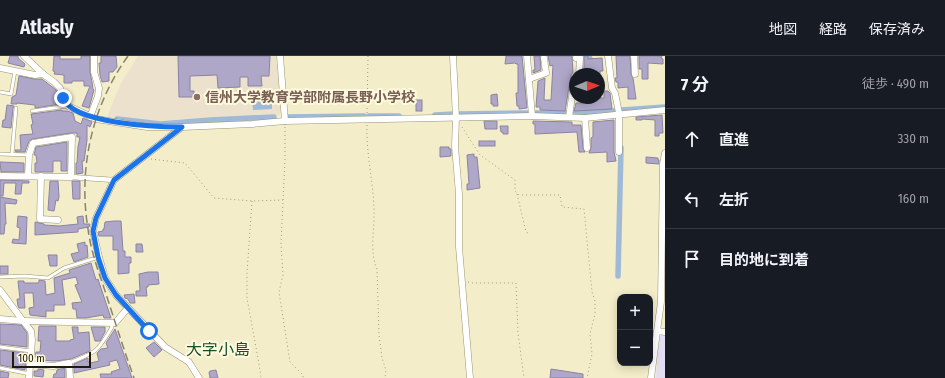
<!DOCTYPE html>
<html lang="ja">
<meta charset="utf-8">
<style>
:root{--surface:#171b24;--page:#242831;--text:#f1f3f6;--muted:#9ea1a6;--line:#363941}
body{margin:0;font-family:"Fira Sans Condensed","Noto Sans JP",sans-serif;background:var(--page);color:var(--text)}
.controls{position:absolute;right:12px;bottom:12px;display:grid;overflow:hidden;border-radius:8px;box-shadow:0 2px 10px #0003}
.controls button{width:36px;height:36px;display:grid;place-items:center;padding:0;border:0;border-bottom:1px solid var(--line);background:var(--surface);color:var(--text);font:20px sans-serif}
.compass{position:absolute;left:569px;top:12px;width:36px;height:36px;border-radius:50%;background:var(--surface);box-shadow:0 2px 10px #0003;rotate:88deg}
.scale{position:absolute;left:12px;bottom:10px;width:79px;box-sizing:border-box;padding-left:4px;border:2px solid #1e1c0e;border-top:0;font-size:11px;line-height:14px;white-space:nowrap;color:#1e1c0e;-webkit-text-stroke:3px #fffadd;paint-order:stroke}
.stop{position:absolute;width:12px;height:12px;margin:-9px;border:3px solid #1a73e8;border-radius:50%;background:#fff}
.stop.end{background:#1a73e8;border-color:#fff;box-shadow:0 1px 4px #0008}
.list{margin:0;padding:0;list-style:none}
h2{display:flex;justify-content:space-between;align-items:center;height:52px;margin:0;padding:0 16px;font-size:17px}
h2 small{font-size:13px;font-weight:400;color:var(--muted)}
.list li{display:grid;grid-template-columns:26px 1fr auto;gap:12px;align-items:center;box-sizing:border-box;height:60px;padding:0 16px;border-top:1px solid var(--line)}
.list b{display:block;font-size:15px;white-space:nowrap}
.list em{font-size:13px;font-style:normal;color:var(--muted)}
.icon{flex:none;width:22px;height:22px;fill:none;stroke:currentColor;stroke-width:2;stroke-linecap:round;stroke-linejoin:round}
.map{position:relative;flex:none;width:665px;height:322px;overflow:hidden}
header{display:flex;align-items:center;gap:24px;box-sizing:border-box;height:56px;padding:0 20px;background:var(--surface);border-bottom:1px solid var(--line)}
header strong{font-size:19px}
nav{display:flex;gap:22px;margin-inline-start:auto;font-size:14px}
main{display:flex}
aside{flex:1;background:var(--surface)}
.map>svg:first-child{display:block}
.education{fill:#ebe1cc}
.medical{fill:#e3def4}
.water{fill:#9fb9d6}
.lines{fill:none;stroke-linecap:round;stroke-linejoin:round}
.canal{stroke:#9fb9d6;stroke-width:5.5}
.building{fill:#afa7c8;stroke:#8b83a3}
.service-casing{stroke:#9a9573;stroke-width:4}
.pedestrian-casing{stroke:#9a9573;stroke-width:5.5}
.minor-casing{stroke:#9a9573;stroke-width:7}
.path{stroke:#a19c81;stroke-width:1;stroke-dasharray:1 3;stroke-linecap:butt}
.service{stroke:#fff;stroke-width:3}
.pedestrian{stroke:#fff;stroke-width:4.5}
.minor{stroke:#fff;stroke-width:6}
.rail{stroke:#89856c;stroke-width:1.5;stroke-dasharray:8 4;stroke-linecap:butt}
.route{stroke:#1a73e8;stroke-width:5}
.education-dot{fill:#8d6e63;stroke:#fffadd;stroke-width:1.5}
.labels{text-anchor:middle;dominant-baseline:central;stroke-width:4;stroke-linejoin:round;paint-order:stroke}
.education-label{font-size:14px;font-weight:bold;fill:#785e54;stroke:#fffadd;text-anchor:start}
.quarter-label{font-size:16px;fill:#184e2c;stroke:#fffadd}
</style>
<header>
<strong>Atlasly</strong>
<nav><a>地図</a><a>経路</a><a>保存済み</a></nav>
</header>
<main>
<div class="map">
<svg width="665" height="322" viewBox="0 0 665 322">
<rect width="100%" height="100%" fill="#f3edc9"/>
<polygon class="education" points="138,0 276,0 281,53 280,59 164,65 107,61 120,29"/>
<polygon class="medical" points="662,278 665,279 665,322 656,322 659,282"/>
<polygon class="water" points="272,43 272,53 253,54 252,44"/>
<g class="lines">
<g class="canal">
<polyline points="589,0 592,10 589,18"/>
<polyline points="622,54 665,51"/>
<polyline points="536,57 567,57"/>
<polyline points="572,57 616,55"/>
<polyline points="458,58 529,57"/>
<polyline points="435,59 454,58"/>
<polyline points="369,60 399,60"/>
<polyline points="286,61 364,60"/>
<polyline points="117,63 161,68 211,64 274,61"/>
<polyline points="618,220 621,92"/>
</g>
</g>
<g class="building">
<polygon points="10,0 18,0 18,2 25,8 24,11 8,7"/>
<polygon points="54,0 60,0 60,3 81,3 81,0 90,0 90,16 92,26 93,33 94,34 89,52 82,50 90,30 84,30 84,25 72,25 72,27 64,27 64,19 54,18 55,16 53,15"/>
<polygon points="101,0 116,0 117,11 113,16 109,16 109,25 102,26 100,19 99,7 101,7"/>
<polygon points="178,0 270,0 269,20 261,20 262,30 248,30 248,21 240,21 240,31 218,32 217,19 190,20 190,35 194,35 194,41 179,41"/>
<polygon points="506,0 522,0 527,52 519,53 519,50 517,50 516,37 518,37 518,8 516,8 515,7 505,8"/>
<polygon points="534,0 540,0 541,14 533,17 533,14 535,14"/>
<polygon points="548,0 572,0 573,16 571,19 565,55 540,54 540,51 536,51 538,25 545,22 544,44 551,44 553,9 550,10"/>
<polygon points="584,0 588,0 588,3 602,2 603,15 600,15 600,18 584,18"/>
<polygon points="616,0 630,0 631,18 633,22 636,43 628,43 628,31 618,32 618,26 616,26 615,22 617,22"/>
<polygon points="639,0 662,0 661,2 663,3 663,8 648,7 648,23 642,23 642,13 639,13"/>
<polygon points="19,20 34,23 42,23 56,34 61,48 35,52 35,49 17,47 17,48 11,48 12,41 16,39"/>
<polygon points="604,35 608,35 610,37 612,53 574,55 576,47 583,47 583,42 604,42"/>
<polygon points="497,38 498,50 493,50 493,48 491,48 491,39"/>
<rect x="416" y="44" width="6" height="11"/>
<polygon points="7,49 14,50 13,52 11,72 2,71 3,64 5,64"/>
<polygon points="62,54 62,55 67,55 73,57 75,65 81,68 83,62 92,66 90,71 87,69 87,84 84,105 82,105 83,117 76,118 76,107 77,107 78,91 80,81 77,81 77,77 71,77 32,83 29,85 25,96 16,96 15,94 21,94 20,79 33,78 31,69 33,68 31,58"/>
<polygon points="662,59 663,77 659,77 659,80 655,80 655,64 642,63 642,64 636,64 636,61"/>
<polygon points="614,64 614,96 616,105 607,106 607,96 589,97 591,92 591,82 593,81 593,66"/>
<polygon points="484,65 497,65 497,73 485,73"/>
<polygon points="533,65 572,66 572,69 581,69 583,92 585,96 579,96 577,76 535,78 535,68 533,68"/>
<polygon points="500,70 508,70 508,78 503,78 503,76 501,76"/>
<rect x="479" y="85" width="16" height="5"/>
<polygon points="67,86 67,115 61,115 61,105 53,105 53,116 35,116 35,107 37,107 36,99 34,99 36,91"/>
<polygon points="440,91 449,91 449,93 451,93 451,100 440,101"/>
<polygon points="474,98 474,101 477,101 480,132 467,134 467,128 469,128 467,99"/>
<polygon points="646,101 658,102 658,104 659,104 659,108 646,107"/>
<polygon points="0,106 24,107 24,116 1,116"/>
<polygon points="0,124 29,125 29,127 22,127 21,138 15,138 16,127 4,127 3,140 0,140"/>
<polygon points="50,125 58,125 59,141 58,145 56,144 54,155 48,154"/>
<polygon points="72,125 80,125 80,143 73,143"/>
<polygon points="0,141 17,144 16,148 5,147 6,168 5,168 4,178 0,178"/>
<polygon points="18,160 27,161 26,188 12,187 13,183 19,184 20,172 17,171"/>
<polygon points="83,160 84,168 90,168 89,171 78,173 78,176 35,179 35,166 44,168 44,169 59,170 78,168 77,161"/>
<polygon points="114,165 121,165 123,195 125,195 125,201 131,201 131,207 129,207 129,217 118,218 118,194 113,194 113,180 99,180 98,176 103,175 103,173 104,173 105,166"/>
<polygon points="85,186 85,190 87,189 88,201 74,206 71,198 79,196 77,188"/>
<polygon points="136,188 142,188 143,196 136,196"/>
<polygon points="48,199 57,199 57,210 50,210"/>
<polygon points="91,207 96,224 98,223 111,262 104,262 103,259 86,262 77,262 76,253 73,253 72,247 82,246 75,229 78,228 76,221 62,224 65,249 54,249 54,255 46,255 46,261 30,259 29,252 34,251 33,237 24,237 25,252 19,252 18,250 17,243 20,243 18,225 24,225 24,227 38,227 39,226 39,224 45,225 46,239 55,237 54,222 70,217 69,214"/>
<rect x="0" y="210" width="8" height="8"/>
<polygon points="148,216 158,216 159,228 148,229 148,231 146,231 147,240 136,240 136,235 140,235 139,218"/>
<polygon points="134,238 135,247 130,247 128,243 125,242 124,239"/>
<polygon points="0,268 21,269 27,277 27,291 0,288"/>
<polygon points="39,270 56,270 56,285 70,285 70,284 74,283 72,271 78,271 78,277 89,276 90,295 71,303 55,305 37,304 37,301 35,301 36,296 40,296 41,285 38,285"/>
<polygon points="91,271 105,271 105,276 100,285 95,285"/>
<polygon points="115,273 132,322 101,322 100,318 112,318 111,316 120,313 117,304 109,306 110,309 74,317 74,308 88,302 88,306 90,306 90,307 99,305 97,297 101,293 108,292 106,287"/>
<polygon points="154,286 162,294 154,301 146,292"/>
<polygon points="0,294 26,297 25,314 0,309"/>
<polygon points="65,312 65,322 53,322 54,318 56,318 57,314"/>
<polygon points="38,313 44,314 43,321 34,320 34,315 38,315"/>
<polygon points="551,313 583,318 583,322 550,322"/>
<polygon points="216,314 218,322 210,322 209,316 210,316 210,315"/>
<polygon points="0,315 9,317 8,322 0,322"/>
</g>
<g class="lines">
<g class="service-casing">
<g id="service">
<polyline points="0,36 11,38 15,15"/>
<polyline points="32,55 68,50"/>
<polyline points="0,98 29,99"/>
<polyline points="12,98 16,52"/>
<polyline points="0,221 25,220 48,222 64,212 99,201"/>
<polyline points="0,291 31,295"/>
<path d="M69,307C95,297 98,296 112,271L111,268"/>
<polyline points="0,312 30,318"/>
</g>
</g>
<g class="pedestrian-casing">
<polyline id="pedestrian" points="71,121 114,124"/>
</g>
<g class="minor-casing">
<g id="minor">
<polyline points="24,0 43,18 54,26 60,32 65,47 68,50 96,63 147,71 182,71"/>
<polyline points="280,0 285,65"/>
<polyline points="453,0 456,62 455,90 459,138 459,191 470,322"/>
<polyline points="527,0 532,60"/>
<polyline points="608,0 612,32 615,37 619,57 619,96"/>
<polyline points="634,0 635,18"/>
<polyline points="576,2 580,2 579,18"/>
<polyline points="0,12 35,19 43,18"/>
<polyline points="529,23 546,17 544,2"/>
<polyline points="90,61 98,40 99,32 94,16 94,0"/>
<polyline points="569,61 575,20"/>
<polyline points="585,62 587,92"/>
<polyline points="0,120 71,121 72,81 33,87 29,99 28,120"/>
<polyline points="41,120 40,163 58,164"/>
<polyline points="0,234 23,265"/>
<polyline points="0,263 23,265"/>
<polyline points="657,275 661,246 663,108 665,97"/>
<polyline points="31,308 53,310 69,307 70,322"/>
<polyline points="29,322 32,284 31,275 23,265 115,267 128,252"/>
<polyline points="199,322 189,306 165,291 116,239 105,222 99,201 93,175 96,162 114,124 182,71 252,68 285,65 532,60 585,62 665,54"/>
<polyline points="651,322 657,275 665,276"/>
</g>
</g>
<g class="path">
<polyline points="367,57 368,0"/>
<path d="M367,69C366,97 373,124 374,152C375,172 369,195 377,213L379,279L382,302L386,314L385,322"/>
<polyline points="285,71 285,103 281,188 283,219 279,236 290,306 303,319 303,322"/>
<polyline points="462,71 480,99 515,124 515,135 519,139 560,139 562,151 584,153 592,236 595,245 595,258 590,278 592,298 587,322"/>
<polyline points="151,103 185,107 214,142 252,145 283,144"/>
<polyline points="517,138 526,176 530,178"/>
<polyline points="252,145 247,217 247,242 259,308 261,322"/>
<polyline points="468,226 473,227 516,227 518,277 524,322"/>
</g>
<use href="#service" class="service"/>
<use href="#pedestrian" class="pedestrian"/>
<use href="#minor" class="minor"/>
<path class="rail" d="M128,0C92,50 78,112 88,173C91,196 99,217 106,238C115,266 124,294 134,322"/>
</g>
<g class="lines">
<path class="route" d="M63,42C73,68 158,71 182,71L114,124L96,162L93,175L98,201L105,222L116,239L149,275"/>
</g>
<circle class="education-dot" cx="197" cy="41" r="4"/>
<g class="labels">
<g class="education-label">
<text x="205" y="41">信州大学教育学部附属長野小学校</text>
</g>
<g class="quarter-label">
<text x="218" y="293">大字小島</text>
</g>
</g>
</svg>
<div class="controls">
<button>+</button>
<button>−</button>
</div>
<svg class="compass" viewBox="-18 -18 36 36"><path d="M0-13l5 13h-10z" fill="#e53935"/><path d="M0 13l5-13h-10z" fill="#9ea1a6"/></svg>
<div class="scale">100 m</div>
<div class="stop" style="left:149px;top:275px"></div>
<div class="stop end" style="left:63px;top:42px"></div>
</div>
<aside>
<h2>7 分<small>徒歩 · 490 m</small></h2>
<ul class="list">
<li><svg class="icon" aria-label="ahead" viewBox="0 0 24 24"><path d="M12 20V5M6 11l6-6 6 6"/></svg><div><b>直進</b></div><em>330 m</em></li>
<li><svg class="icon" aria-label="left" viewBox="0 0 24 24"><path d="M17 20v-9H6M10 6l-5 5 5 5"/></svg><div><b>左折</b></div><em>160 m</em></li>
<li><svg class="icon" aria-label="arrive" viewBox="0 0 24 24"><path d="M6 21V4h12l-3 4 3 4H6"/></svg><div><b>目的地に到着</b></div></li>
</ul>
</aside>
</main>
